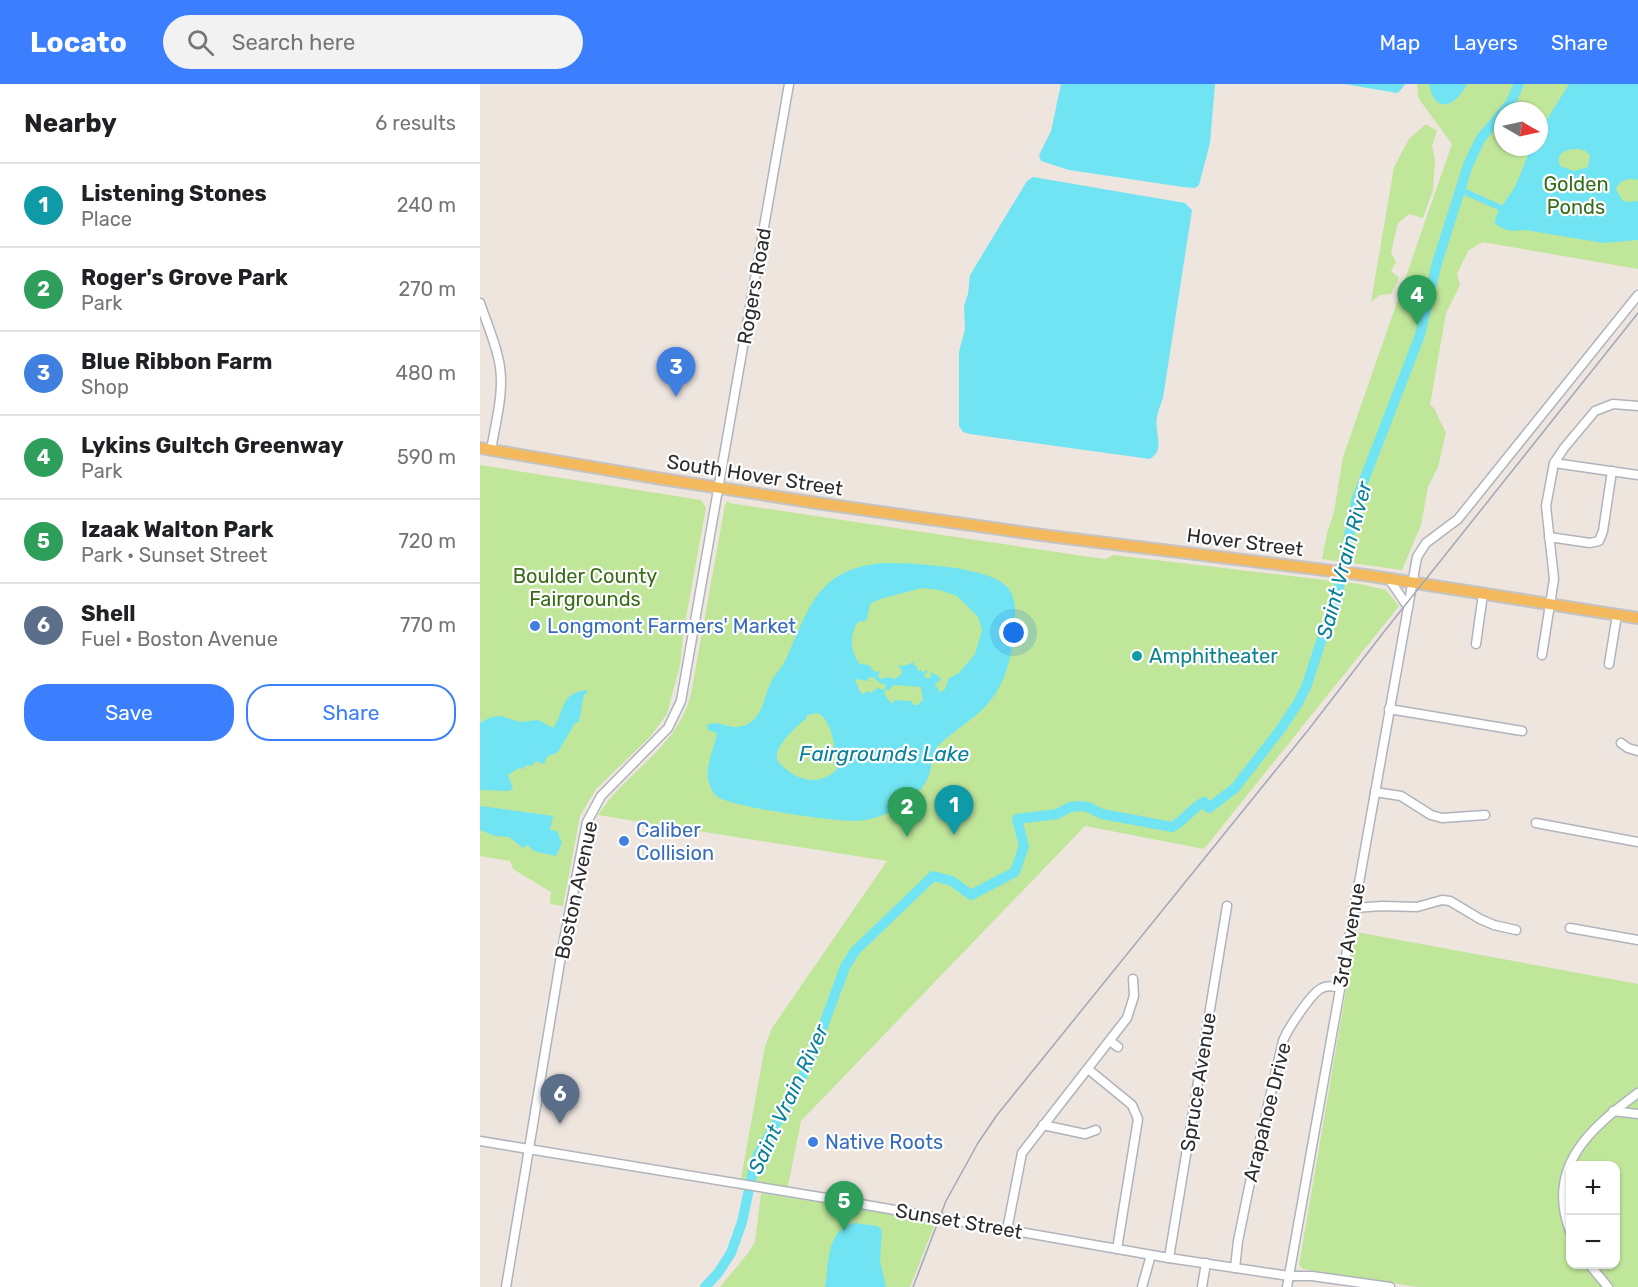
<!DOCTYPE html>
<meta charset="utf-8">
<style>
:root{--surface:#fff;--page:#f2f2f2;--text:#202124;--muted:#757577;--line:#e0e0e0;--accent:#3b7ffe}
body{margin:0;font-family:Rubik,sans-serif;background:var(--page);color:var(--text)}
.controls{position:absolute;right:18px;bottom:18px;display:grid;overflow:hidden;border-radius:12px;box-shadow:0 2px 4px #0004}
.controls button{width:54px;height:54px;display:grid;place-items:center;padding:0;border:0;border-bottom:2px solid var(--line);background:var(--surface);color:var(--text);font:30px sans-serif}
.compass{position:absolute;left:1014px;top:18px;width:54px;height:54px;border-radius:50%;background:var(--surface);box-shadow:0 2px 4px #0004;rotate:99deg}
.you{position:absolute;left:534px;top:549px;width:21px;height:21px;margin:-15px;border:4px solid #fff;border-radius:50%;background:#1a73e8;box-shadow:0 0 0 9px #1a73e833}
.badge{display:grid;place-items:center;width:39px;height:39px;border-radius:50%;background:var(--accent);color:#fff;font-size:20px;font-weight:700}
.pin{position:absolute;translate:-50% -50px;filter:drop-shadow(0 2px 3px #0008)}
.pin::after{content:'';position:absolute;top:32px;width:21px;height:18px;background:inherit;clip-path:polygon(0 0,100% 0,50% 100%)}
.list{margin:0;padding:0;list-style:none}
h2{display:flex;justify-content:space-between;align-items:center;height:78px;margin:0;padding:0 24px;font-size:26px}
h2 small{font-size:20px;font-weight:400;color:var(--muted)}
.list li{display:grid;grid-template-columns:39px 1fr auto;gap:18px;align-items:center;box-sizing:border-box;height:84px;padding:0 24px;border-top:2px solid var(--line)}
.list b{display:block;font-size:22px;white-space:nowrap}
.list p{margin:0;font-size:20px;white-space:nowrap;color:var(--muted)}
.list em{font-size:20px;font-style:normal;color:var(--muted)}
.actions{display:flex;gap:12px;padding:18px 24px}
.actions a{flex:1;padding:14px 0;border:2px solid var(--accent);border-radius:24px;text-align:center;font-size:21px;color:var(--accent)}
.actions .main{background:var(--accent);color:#fff}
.icon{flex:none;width:33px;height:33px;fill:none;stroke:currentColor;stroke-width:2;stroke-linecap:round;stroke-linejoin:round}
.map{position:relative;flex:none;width:1158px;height:1203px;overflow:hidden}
header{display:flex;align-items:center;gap:36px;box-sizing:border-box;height:84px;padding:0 30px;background:var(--accent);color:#fff}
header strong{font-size:28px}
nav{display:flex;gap:33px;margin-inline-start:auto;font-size:21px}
.search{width:420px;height:54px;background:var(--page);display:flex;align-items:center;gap:15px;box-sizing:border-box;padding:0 21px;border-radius:33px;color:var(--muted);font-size:22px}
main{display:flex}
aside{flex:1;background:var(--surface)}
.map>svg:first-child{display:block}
.green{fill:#c0e69a;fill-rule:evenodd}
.water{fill:#70e4f2;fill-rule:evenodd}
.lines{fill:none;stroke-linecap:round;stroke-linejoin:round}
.canal{stroke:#70e4f2;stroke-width:6}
.river{stroke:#70e4f2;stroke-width:10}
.minor-casing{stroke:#afb4bc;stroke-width:11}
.major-casing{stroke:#c4c4c4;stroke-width:14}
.minor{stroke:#fff;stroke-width:8}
.major{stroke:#f4b95d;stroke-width:10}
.rail{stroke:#a1a8b7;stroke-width:1.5}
.shop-dot{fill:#3f7fe0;stroke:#fff;stroke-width:2}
.culture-dot{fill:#0f9aa8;stroke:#fff;stroke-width:2}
.labels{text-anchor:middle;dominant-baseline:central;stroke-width:4.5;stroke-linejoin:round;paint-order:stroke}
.park-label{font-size:20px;fill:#386d19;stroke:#fff}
.street-label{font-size:20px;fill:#2c2c2c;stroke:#fff}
.shop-label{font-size:20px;fill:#366cbe;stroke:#fff;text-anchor:start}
.culture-label{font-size:20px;fill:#0d838f;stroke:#fff;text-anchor:start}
.water-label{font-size:21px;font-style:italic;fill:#0a819c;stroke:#fff}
</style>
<header>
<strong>Locato</strong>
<div class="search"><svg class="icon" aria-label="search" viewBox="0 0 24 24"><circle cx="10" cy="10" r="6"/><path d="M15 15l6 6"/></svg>Search here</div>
<nav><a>Map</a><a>Layers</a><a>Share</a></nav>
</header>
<main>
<aside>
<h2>Nearby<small>6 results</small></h2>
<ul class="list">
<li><span class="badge" style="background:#0f9aa8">1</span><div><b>Listening Stones</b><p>Place</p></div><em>240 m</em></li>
<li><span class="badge" style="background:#2e9e5b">2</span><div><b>Roger's Grove Park</b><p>Park</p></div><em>270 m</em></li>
<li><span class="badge" style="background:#3f7fe0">3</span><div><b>Blue Ribbon Farm</b><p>Shop</p></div><em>480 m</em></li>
<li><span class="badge" style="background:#2e9e5b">4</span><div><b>Lykins Gultch Greenway</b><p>Park</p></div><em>590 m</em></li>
<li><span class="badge" style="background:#2e9e5b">5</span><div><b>Izaak Walton Park</b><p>Park · Sunset Street</p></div><em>720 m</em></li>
<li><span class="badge" style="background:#5c6f8a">6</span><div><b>Shell</b><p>Fuel · Boston Avenue</p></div><em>770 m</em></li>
</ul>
<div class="actions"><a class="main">Save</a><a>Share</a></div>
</aside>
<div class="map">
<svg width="1158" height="1203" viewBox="0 0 1158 1203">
<rect width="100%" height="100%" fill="#eee5df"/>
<g class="green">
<path d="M937,0H1158V185L1002,158L988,167L977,190L980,201L966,229L950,321L954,324L966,349L958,383L948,403L941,441L922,486L842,475L847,449L854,428L863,373L972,60L941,18L938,12ZM1023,27H1059V63H1023Z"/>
<polygon points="946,40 957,47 952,62 955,76 953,106 943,134 929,130 918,139 911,168 916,178 911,187 919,194 911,210 900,211 891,218 914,83 929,55"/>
<polygon points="0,381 221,416 226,424 204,545 200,581 187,630 170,653 116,705 100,732 83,822 70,820 71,808 33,785 30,777 0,772"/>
<path d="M248,416L249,419L610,473L626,475L633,471L880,500L906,506L919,522L724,765L605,742L321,1037L307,1107L260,1100L285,962L292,944L407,777L118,731C147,686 197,665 211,610L245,421Z"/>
<path d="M876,848L1158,900V1203H938L823,1185L819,1181ZM1090,1082H1136V1180H1090Z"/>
<polygon points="281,1109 456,1137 430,1203 240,1203 268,1169 275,1158"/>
</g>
<g class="water">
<polygon points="581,0 735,0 730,59 719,101 715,104 703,103 589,86 561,77 559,71 571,47"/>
<polygon points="864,0 925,0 920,7 917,9"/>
<path d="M949,0H987C976,22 955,32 949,0Z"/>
<path d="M1089,0H1158V96C1149,93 1139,96 1136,105L1143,117L1151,118L1158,117V156L1124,159L1045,146C1034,147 1023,148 1015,139C1016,125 1031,112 1036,100C1042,88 1046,75 1051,63H1059V48ZM1098,65L1106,67L1110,72L1108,83L1094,87L1080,82C1075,68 1087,65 1098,65Z"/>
<path d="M553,93L705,119L712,126L683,314C681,320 678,327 677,333C674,349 686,365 670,375L490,350L483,348L479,342V268L485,245L484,222L488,210L490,191L547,97Z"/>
<path d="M403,479C431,479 513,482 529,505C538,519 535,538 533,554C531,576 525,599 510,617C496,635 475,645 459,661C451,669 453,680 449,691C444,706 428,718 415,726C403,732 389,736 376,737C355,738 253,723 238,713C235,711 233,709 232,706C221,688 234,667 237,649L228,646L227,641C240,634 253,651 271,638C284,628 284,612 291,598C295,590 302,584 306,575C330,523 337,485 403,479ZM442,504L460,506L477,512L498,533L502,546L495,570L479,589L469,594L465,605L459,609L458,603L454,602L461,595L458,592L450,588L451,594H445L444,590L448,588L446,586L443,589L441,586L438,587L436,581L433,582L434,578L424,582L418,581L422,587L421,591L415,595L408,593L400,595L398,592L400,587L395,588C388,580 390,581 380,580C370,569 369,548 379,537L382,538L387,535L390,520L400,515ZM393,593L401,600L404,599L406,603L404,606L398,604L390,609L387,607L384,610L381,609L375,596L377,595L388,597V594ZM414,601L441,603L443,616L437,621H433L431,617L415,616L412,620L404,610L406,605L409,606ZM338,629C354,639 355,668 357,685C342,701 321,698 306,685C303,683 297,678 297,674C294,663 318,640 326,635L327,631Z"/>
<path d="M107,606V610H104L99,638L95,639L78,668L67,673L64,680L56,677L53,681L45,682L44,685L39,684L28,691L33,704L29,707L0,706V639L11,633L21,632L40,638L58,636L73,644C86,627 79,609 107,606Z"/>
<polygon points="0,722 73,732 70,746 77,747 82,759 76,772 54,767 47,761 43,764 29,753 15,752 0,746"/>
<path d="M374,1139L397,1142L402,1146L400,1177L406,1203H345C349,1181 346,1145 374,1139Z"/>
</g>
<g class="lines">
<polyline class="canal" points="981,106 1021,124"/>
<g class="river">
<polyline points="1024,27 1031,18 1039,0"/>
<path d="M225,1203L238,1189L251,1169L262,1138L275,1077L283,1061L310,1017L331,975L365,883L375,867L453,792L472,797L491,811L535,788L544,762L537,735L577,730L590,723L599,722L608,723L622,730L692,743C705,736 711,725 724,718L729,724L755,704L800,646L818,619L827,601L843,551L853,532L876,417L940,251L957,179L988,81L1001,54L1023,28"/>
</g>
<g class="minor-casing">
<g id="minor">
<path d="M0,219C6,237 14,255 18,273C26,303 16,336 11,366"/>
<polyline points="1074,379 1158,391"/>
<polyline points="1069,453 1110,459 1119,457 1123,447 1132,387"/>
<polyline points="909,495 928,523"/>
<polyline points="996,560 1003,510"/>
<polyline points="1062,571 1074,495 1066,422 1074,379 1084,364 1115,327 1133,320 1158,322"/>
<polyline points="1129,580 1137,531"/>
<polyline points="909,625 1042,647"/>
<polyline points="1141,659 1148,664 1158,667"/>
<polyline points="895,708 921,712 951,731 962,734 1005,731"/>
<polyline points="1056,739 1158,758"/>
<polyline points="874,824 902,822 937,823 962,816 970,817 1000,835 1014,841 1036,846"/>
<polyline points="1090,844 1158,856"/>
<polyline points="630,957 638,963"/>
<polyline points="608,985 652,1021 658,1035 637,1165"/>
<polyline points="1133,1027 1158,1030"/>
<polyline points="563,1041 605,1050 616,1046"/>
<polyline points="0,1057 352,1115 689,1174 809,1192 832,1192 910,1203"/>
<polyline points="527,1146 542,1069 647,934 654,912 653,895"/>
<path d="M1090,1147C1065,1082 1112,1043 1158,1009"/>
<polyline points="689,1174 747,822"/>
<polyline points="1109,1180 1128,1203"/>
<path d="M755,1184L758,1157L769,1103L803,957C807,946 832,908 842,904C848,901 854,902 860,904"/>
<polyline points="26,1203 82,866 107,738 121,712 188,644 201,617 309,0"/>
<polyline points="662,1203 671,1171"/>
<polyline points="722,1203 726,1179"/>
<polyline points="807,1203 937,473 946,459 978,435 1158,211"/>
</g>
</g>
<g class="major-casing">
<polyline id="major" points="0,364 176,394 337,419 569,452 885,491 1158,534"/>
</g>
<use href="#minor" class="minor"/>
<use href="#major" class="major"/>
<polyline class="rail" points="433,1203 466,1117 498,1059 517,1031 829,645 903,549 1158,229"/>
</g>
<g class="shop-dot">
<circle cx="55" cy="542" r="6"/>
<circle cx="144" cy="757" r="6"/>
<circle cx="333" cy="1058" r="6"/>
</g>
<circle class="culture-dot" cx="657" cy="572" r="6"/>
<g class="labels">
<g class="park-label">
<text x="1096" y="100">Golden<tspan x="1096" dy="23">Ponds</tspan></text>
<text x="105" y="492">Boulder County<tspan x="105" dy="23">Fairgrounds</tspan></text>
</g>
<g class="street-label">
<text transform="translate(274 202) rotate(-80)">Rogers Road</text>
<text transform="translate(275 391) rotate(9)">South Hover Street</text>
<text transform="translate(765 458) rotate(7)">Hover Street</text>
<text transform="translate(96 806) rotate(-78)">Boston Avenue</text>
<text transform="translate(869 851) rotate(-80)">3rd Avenue</text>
<text transform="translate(718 998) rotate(-81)">Spruce Avenue</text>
<text transform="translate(787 1028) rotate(-76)">Arapahoe Drive</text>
<text transform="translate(479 1137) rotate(10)">Sunset Street</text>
</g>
<g class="shop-label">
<text x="67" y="542">Longmont Farmers' Market</text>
<text x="156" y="746">Caliber<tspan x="156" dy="23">Collision</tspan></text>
<text x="345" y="1058">Native Roots</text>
</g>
<g class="culture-label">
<text x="669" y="572">Amphitheater</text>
</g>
<g class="water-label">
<text transform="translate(864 476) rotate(-75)">Saint Vrain River</text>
<text x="404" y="669">Fairgrounds Lake</text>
<text transform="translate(308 1015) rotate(-65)">Saint Vrain River</text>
</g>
</g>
</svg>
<div class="controls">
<button>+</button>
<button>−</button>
</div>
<svg class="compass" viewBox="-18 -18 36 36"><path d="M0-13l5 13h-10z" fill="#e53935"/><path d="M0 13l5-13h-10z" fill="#757577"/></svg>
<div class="you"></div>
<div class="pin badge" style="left:474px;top:751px;background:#0f9aa8">1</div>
<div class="pin badge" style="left:427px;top:753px;background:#2e9e5b">2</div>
<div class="pin badge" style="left:196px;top:313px;background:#3f7fe0">3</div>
<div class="pin badge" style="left:937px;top:241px;background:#2e9e5b">4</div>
<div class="pin badge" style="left:364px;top:1147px;background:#2e9e5b">5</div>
<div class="pin badge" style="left:80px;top:1040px;background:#5c6f8a">6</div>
</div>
</main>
